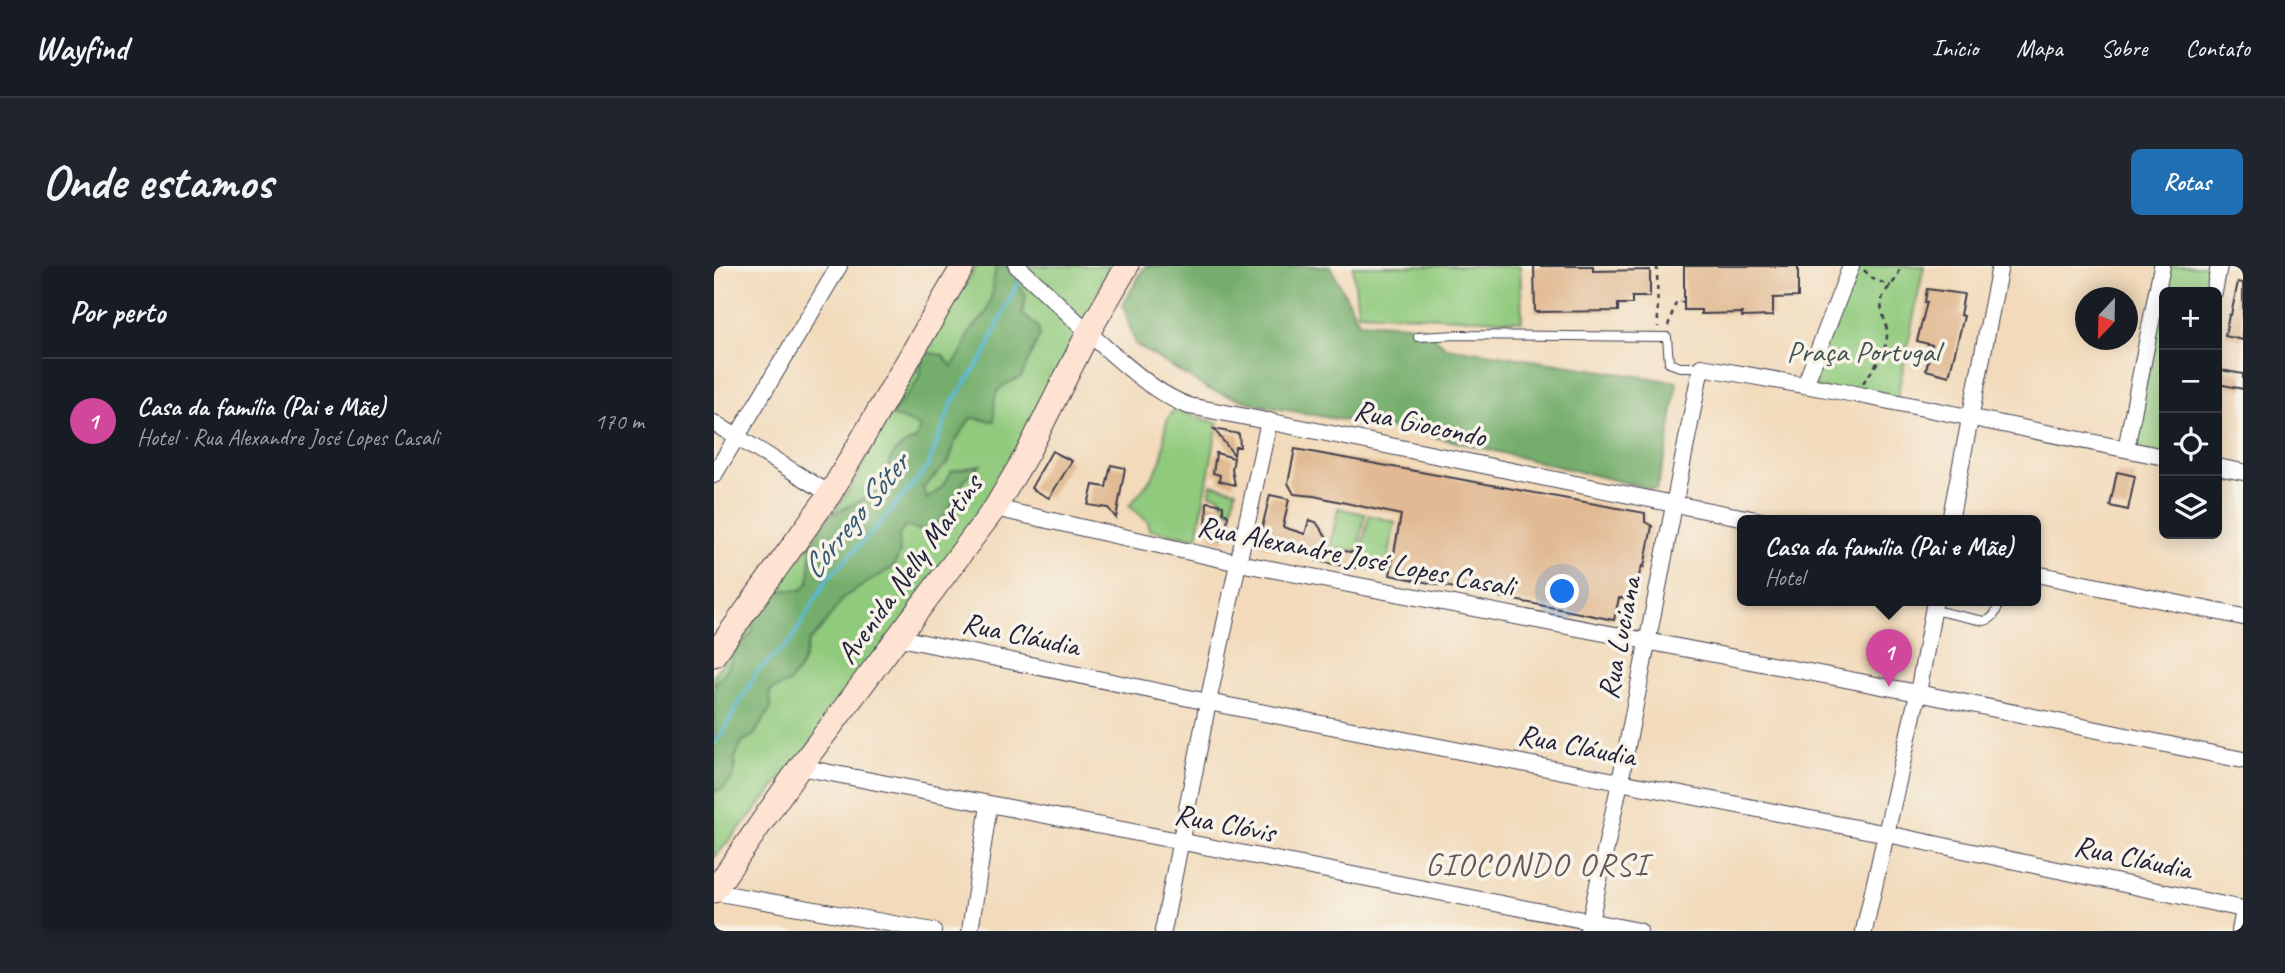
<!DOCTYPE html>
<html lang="pt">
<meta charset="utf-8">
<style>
:root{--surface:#171b24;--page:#20242c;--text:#f1f3f6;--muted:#9ea1a6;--line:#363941;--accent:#1f6fb2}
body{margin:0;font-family:Caveat,sans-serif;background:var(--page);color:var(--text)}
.controls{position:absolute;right:21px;top:21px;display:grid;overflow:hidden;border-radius:10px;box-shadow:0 4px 18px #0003}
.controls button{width:63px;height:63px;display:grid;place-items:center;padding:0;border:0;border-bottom:2px solid var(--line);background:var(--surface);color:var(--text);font:35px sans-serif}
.compass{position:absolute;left:1361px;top:21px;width:63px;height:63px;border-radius:50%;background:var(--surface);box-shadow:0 4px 18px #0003;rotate:202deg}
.you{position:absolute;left:849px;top:326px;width:24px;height:24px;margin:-18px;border:5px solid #fff;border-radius:50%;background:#1a73e8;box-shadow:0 0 0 10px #1a73e833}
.badge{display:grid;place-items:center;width:46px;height:46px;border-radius:50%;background:var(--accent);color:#fff;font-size:23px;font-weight:700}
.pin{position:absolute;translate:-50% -58px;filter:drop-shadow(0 2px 4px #0008)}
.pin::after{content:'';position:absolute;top:37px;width:24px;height:21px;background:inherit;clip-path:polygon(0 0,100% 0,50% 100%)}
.popup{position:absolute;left:1023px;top:249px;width:304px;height:91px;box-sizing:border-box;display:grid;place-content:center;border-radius:10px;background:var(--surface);filter:drop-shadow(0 2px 5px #0005);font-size:23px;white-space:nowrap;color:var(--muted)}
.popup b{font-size:26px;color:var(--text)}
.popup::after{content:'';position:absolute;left:50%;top:100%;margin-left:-14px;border:14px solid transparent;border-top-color:var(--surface)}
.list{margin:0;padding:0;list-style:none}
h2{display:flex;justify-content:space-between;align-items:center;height:91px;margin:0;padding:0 28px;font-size:30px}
h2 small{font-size:23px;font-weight:400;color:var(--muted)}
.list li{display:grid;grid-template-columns:46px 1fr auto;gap:21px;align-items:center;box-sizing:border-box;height:126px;padding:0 28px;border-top:2px solid var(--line)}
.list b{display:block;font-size:26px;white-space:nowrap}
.list p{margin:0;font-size:23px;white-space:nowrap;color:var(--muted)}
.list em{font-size:23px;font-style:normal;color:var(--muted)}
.icon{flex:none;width:38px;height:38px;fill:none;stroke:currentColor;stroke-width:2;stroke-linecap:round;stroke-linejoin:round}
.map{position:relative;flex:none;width:1529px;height:665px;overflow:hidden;border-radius:10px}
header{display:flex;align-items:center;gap:42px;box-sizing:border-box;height:98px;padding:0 35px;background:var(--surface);border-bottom:2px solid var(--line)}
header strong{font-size:33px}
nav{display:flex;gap:38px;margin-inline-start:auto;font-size:24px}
.intro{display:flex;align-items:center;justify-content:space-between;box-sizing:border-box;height:168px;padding:0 42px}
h1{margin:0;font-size:49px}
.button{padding:18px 32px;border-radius:10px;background:var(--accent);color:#fff;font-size:24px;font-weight:700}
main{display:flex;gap:42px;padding:0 42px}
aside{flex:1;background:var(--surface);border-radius:10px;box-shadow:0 4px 18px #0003}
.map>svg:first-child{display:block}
.green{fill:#90ca7d;stroke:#59765c;stroke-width:2}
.forest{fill:#74ae6c;stroke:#4b6854;stroke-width:2}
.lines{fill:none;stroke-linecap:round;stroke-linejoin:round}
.stream{stroke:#58b9d7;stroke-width:3.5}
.building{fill:#e1b992}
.lane-casing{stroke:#413e4e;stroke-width:10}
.street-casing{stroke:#413e4e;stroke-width:18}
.secondary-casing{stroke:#413e4e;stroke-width:25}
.path{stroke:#413e4e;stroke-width:2.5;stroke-dasharray:5 5;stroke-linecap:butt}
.lane{stroke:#fff;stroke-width:8}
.street{stroke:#fff;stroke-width:16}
.secondary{stroke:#fee3d2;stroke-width:23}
.labels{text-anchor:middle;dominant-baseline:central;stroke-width:7;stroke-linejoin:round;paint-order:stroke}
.park-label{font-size:30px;fill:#43544f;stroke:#f7f3e8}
.street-label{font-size:30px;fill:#22223b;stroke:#f7f3e8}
.water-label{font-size:32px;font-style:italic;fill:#355772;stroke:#f7f3e8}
.neighbourhood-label{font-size:32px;letter-spacing:2px;fill:#655759;stroke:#f7f3e8}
</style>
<header>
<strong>Wayfind</strong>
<nav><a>Início</a><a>Mapa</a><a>Sobre</a><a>Contato</a></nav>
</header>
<div class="intro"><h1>Onde estamos</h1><a class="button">Rotas</a></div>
<main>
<aside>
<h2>Por perto<small></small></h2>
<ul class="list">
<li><span class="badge" style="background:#d1479c">1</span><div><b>Casa da família (Pai e Mãe)</b><p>Hotel · Rua Alexandre José Lopes Casali</p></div><em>170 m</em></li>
</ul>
</aside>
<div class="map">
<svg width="1529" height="665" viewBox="0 0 1529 665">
<rect width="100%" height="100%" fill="#f7f3e8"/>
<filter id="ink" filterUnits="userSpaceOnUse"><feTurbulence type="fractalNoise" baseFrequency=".0143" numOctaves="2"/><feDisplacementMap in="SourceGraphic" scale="14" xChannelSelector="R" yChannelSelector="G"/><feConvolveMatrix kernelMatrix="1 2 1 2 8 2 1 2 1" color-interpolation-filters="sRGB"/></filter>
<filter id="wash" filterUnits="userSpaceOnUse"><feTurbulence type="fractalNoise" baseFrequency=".00686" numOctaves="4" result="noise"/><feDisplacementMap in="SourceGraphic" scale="28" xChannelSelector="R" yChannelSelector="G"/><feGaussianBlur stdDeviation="1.57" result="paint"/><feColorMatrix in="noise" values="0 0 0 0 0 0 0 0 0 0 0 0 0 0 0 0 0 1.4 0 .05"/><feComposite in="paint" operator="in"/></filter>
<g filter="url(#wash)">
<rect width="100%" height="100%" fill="#f2daba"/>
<g class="green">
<polygon points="262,0 404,0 278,238 80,499 0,592 0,409 136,223 189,124"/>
<polygon points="639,0 806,0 808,55 644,47"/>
<polygon points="1137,0 1210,0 1182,137 1091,119"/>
<polygon points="1448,0 1505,0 1500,26 1450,26 1450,191 1412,183"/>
<path d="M460,144L504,157L483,272L435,264L434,256L415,240C427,225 441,211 447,193C453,175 446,160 460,144Z"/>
<polygon points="497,218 522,224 518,245 512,244 512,238 506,235 506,230 496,228"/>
<polygon points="624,242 651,248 644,285 624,282 621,297 613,296"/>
<polygon points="655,249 681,256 672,307 644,301"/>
</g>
<g class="forest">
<path d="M283,0H291L298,6L312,30L308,48L324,61L325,71L307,111C278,125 281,123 280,155L257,152L242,174L235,195L209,222L213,233L227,222L238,205L266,199L251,213L233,247L220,263L211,266L192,260L185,269L186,286L179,301L130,331L107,363L95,375L88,399L75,417L56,425L57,442L40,469L28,476L21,492L20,510L9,523L0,526V419L13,404L22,383L39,366L40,351L49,334L68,324H87L95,316L98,275L114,250L168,224C174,197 173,185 202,173L206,160L178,150C185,135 200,125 206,109C208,102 208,93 208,86L228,89L238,100L248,86L256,65L272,48L279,25V14Z"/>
<polygon points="431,0 616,0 645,56 708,60 732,81 963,116 953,183 942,224 709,168 549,140 494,123 421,78 409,39"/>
</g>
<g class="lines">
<polyline class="stream" points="0,477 8,468 44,404 76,377 113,313 161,263 213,202 239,135 270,90 300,24 308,11"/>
</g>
<g id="blocks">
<g class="building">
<polygon points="820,0 879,0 879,5 936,4 936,31 918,31 918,38 904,38 904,45 821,46"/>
<polygon points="970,0 1084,0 1084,31 1059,32 1059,50 1028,51 1028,47 987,48 987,44 970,44"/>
<polygon points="1524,16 1529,17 1529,74 1511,70 1515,49 1517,49"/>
<polygon points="1213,23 1250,28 1246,49 1250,50 1235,110 1212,104 1218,79 1203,75 1213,36 1211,36"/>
<polygon points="1507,104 1529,108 1529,123 1504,118"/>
<polygon points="500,163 525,168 526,181 521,181 520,189"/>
<polygon points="581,183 931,247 931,256 938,260 930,301 928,300 918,332 905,332 900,354 676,309 687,249 600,230 580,228 574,217"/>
<polygon points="338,185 358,195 335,232 317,222"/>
<polygon points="502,187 520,192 518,204 521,219 505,215 506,209 499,207"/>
<polygon points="397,199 411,202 402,252 394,242 374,239 379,219 392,221"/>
<polygon points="1403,206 1421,210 1414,244 1396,240"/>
<polygon points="556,229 575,233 569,261 591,268 595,254 602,256 615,275 613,282 642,287 641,302 603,295 601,292 544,278"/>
<polygon points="493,236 509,239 509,246 514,250 511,275 497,274 498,269 492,266"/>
</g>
</g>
</g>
<g filter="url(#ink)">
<use href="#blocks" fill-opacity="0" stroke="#413e4e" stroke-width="2"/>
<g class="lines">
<g class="lane-casing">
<g id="lane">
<polyline points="704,71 744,69 953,71 955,97 966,101 987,101"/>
<path d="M1219,344L1270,355C1281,353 1282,345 1286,335"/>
</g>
</g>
<g class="street-casing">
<g id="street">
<path d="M303,0C337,30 369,63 403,92C427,112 446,129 475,140C667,176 856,219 1048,255"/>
<polyline points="1500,26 1505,0"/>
<polyline points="1091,119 1137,0"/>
<polyline points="0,157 116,228"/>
<polyline points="1412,183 1448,0"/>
<polyline points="1503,201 1529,206"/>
<polyline points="0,209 125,0"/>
<polyline points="281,242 525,297 1204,427 1529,494"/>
<polyline points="1236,255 1286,0"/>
<polyline points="1322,308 1529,351"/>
<polyline points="186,372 494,436 1173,568 1529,643"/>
<polyline points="86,501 925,665"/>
<polyline points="0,626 219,665"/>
<polyline points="256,665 275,539"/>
<polyline points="449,665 494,436 555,155"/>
<polyline points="874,665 906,516 987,101 1141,128 1450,191"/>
<polyline points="1150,665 1204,427 1221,335"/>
<polyline points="1526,665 1529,649"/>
</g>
</g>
<g class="secondary-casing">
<g id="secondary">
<polyline points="0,389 116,228 249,0"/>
<polyline points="0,625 86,501 281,242 314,186 374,67 413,0"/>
</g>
</g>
<g class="path">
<polyline points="943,0 944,61"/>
<polyline points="1150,4 1159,13 1177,20"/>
<polyline points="954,60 962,36 970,36"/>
<path d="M1149,117C1159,103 1174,85 1173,67C1173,56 1165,44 1168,34C1171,20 1187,15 1185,0"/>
</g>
<use href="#lane" class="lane"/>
<use href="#street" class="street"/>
<use href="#secondary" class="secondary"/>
</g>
</g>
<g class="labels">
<g class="park-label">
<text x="1149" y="85">Praça Portugal</text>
</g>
<g class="street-label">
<text transform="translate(706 157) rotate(12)">Rua Giocondo</text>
<text transform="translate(642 290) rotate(11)">Rua Alexandre José Lopes Casali</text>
<text transform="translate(195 303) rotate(-54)">Avenida Nelly Martins</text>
<text transform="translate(307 368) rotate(12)">Rua Cláudia</text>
<text transform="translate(905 372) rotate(-79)">Rua Luciana</text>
<text transform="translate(863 479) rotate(11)">Rua Cláudia</text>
<text transform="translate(511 557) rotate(11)">Rua Clóvis</text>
<text transform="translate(1419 591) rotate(12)">Rua Cláudia</text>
</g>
<g class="water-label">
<text transform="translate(141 250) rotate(-51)">Córrego Sóter</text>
</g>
<g class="neighbourhood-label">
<text x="823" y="598">GIOCONDO ORSI</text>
</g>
</g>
</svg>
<div class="controls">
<button>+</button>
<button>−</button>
<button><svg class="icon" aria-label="locate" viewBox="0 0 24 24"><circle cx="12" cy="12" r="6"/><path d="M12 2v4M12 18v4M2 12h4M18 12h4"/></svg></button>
<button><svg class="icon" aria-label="layers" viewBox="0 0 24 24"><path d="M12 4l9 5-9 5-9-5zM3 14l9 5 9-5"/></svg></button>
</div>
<svg class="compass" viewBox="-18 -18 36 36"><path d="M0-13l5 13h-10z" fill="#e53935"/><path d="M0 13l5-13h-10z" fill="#9ea1a6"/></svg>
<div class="you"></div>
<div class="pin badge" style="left:1175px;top:421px;background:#d1479c">1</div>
<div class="popup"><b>Casa da família (Pai e Mãe)</b>Hotel</div>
</div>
</main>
